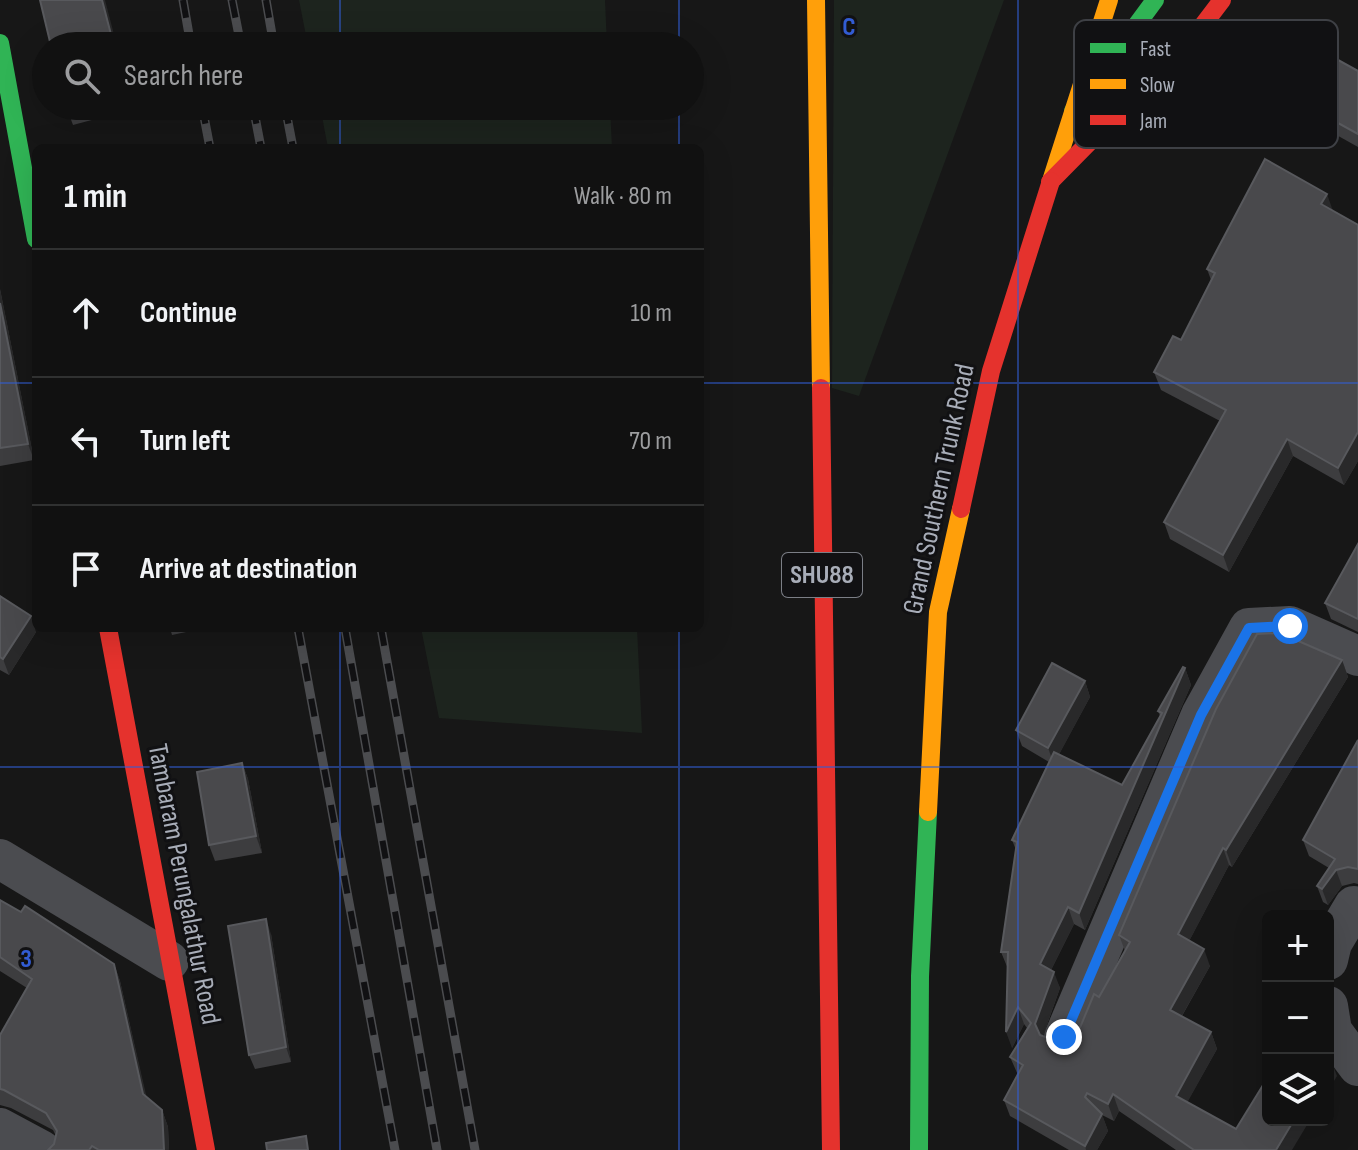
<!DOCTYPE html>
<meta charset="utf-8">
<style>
:root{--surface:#111;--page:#1a1a1a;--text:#f1f3f6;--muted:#9c9d9f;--line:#303131}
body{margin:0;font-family:"Sofia Sans Condensed",sans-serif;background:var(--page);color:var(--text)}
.controls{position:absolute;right:24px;bottom:24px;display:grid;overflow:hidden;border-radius:12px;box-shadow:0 8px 32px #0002}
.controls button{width:72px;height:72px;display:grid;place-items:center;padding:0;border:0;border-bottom:2px solid var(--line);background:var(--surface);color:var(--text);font:40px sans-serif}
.stop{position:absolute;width:24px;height:24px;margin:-18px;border:6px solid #1a73e8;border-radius:50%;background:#fff}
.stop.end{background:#1a73e8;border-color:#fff;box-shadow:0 2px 8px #0008}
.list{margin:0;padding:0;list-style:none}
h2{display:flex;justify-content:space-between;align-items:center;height:104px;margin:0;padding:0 32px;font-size:34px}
h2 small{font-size:26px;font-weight:400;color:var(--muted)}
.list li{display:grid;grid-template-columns:52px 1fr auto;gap:24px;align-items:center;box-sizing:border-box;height:128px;padding:0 32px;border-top:2px solid var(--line)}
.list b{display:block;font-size:30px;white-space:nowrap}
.list em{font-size:26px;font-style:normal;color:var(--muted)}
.icon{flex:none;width:44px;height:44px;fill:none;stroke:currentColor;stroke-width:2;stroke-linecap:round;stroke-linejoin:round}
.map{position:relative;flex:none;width:1358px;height:1150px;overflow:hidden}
.search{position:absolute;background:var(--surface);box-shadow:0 8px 32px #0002;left:32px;top:32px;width:672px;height:88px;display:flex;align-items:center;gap:20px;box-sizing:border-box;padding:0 28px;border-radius:44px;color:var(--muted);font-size:30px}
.panel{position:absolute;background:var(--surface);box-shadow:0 8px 32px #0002;left:32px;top:144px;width:672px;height:488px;border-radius:12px}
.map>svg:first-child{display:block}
.green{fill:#1d241e}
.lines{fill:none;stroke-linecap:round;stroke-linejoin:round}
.street{stroke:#4b4c50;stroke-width:40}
.fast{stroke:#30b455;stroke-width:18}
.slow{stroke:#ff9f0a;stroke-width:18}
.jam{stroke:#e5322d;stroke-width:18}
.rail-casing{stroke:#4b4c4f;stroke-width:9}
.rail{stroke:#111113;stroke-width:6;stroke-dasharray:18;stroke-linecap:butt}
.wall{fill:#3d3d3f}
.shaded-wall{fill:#29292a}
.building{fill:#49494c;stroke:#58595d;stroke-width:2}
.route{stroke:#1a73e8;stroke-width:10}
.grid{fill:none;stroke:#325cd3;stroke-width:2;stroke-opacity:0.55}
.labels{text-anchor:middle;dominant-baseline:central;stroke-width:6;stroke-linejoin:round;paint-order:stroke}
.shield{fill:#111113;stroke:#7b7e86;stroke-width:2}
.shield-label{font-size:26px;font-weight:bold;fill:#a8adb8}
.street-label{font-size:28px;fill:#a8adb8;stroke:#111113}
.key{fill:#111113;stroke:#3e4045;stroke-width:2}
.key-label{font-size:22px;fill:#a8adb8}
.grid-label{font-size:26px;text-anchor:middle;font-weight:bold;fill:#325cd3;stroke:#111113;stroke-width:6;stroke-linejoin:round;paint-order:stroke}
</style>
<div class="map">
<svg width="1358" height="1150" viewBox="0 0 1358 1150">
<rect width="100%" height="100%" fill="#171717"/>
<g class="green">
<polygon points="299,0 605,0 607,46 308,46"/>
<polygon points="834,0 1004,0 859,396 832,388"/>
<polygon points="320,106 610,106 612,148 328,148"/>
<polygon points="421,628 637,628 642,733 439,718"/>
</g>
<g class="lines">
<g class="street">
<polyline points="0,859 169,961"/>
<polyline points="1328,960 1332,943 1354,906"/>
<polyline points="1328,1006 1332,1031 1358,1066"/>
<polyline points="1064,1037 1201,715 1249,628 1290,626 1358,656"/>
<polyline points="0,1128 41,1150"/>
</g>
<g class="fast">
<polyline points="0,43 36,239"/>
<polyline points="1073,111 1155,0"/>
<polyline points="919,1150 920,976 928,812"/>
</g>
<g class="slow">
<polyline points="816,0 821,388"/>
<polyline points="1051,181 1109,0"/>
<polyline points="928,812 938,612 961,509"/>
</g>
<g class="jam">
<polyline points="1050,182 1197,33 1222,0"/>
<polyline points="821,388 831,1150"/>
<polyline points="961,509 991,371 1051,181"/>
<polyline points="108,628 206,1150"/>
</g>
<g class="rail-casing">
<g id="rail">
<polyline points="183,0 191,46"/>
<polyline points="232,0 241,46"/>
<polyline points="266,0 274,46"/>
<polyline points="202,106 210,148"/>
<polyline points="253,106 261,148"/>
<polyline points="285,106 293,148"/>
<polyline points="298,628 395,1150"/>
<polyline points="345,628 437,1150"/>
<polyline points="381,628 475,1150"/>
</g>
</g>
<use href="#rail" class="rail"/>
</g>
<g class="wall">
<polygon points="1358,71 1358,147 1299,114 1293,98"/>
<polygon points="66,106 132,106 133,109 73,125"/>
<polygon points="1333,211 1358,225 1358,461 1344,485 1293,456 1229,572 1170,539 1164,522 1220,421 1161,390 1154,372 1181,340 1211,280 1207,269"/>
<polygon points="0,289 34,460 0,466"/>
<polygon points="1358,544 1358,632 1331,619 1325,603"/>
<polygon points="0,596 36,632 9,675 0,670"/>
<polygon points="170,628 205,628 172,635"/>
<polygon points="1342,660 1348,677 1232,867 1229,865 1189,941 1210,966 1182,1016 1211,1032 1217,1049 1187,1102 1236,1129 1292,1150 1176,1150 1119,1111 1114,1121 1102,1115 1108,1131 1097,1150 1069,1150 1010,1116 1004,1100 1018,1075 1010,1057 1027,1028 1024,1024 1012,1048 1008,969 1001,952 1016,850 1012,840 1049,762 1022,746 1016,730 1085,681 1090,697 1059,754 1122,785 1160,716 1158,711 1185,668 1191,685 1085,930 1074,924 1051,970 1060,988 1043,1036 1060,1043 1071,1039 1079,1030 1099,997 1125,951 1119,935"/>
<polygon points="1358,740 1358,884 1354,883 1342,886 1328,905 1323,902 1317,886 1329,868 1309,856 1303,840"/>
<polygon points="242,763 248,779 262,853 215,861 209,845"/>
<polygon points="0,900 114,964 120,981 146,1097 162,1110 168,1127 169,1150 48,1150 54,1144 56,1136 53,1130 11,1108 0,1105 0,1035 27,988 0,971"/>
<polygon points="271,934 291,1062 255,1069 249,1055"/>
</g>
<g class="shaded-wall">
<polygon points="102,0 105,0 117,46 114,46"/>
<polygon points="1327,194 1333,211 1321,204"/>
<polygon points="0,289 34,460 28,444 0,303"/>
<polygon points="1358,432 1358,461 1344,485 1338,468"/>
<polygon points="1287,439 1293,456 1229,572 1223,555"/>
<polygon points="31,616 36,632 9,675 3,659"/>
<polygon points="1342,660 1348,677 1232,867 1226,850"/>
<polygon points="1185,668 1191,685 1085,930 1079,913"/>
<polygon points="1085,681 1090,697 1054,764 1048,748"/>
<polygon points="242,763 248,779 262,853 256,836"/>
<polygon points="1223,848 1229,865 1184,951 1178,934"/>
<polygon points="1336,870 1342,886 1328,905 1322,889"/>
<polygon points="1068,907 1074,924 1046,980 1040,964"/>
<polygon points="266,919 271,934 291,1062 286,1047"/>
<polygon points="1204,949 1210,966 1176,1026 1170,1010"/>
<polygon points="114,964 120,981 150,1112 143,1094"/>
<polygon points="1054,972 1060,988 1041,1041 1035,1024"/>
<polygon points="1018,1007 1024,1024 1012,1048 1006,1032"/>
<polygon points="1211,1032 1217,1049 1182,1112 1176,1096"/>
<polygon points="1331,1060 1337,1076 1328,1091 1328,1065"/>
<polygon points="1113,1094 1119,1111 1114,1121 1108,1104"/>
<polygon points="162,1110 168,1127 169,1150 164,1150"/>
<polygon points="1102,1114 1108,1131 1097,1150 1086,1150 1085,1146"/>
<polygon points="1294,1120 1310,1120 1292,1150 1275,1150"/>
</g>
<g class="building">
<polygon points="40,0 102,0 114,46 51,46"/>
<polygon points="1320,50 1358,71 1358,134 1293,98"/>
<polygon points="1265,159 1327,194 1321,204 1358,225 1358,432 1338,468 1287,439 1223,555 1164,522 1226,410 1154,372 1173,336 1181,340 1215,273 1207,269"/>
<polygon points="0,303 28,444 0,448"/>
<polygon points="1358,544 1358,619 1325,603"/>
<polygon points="0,596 31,616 3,659 0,657"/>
<polygon points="1280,633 1342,660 1226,850 1223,848 1178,934 1204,949 1170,1010 1211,1032 1176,1096 1236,1129 1268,1077 1268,1120 1294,1120 1276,1150 1194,1150 1113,1094 1108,1104 1087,1093 1085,1097 1102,1114 1085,1146 1004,1100 1023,1065 1010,1057 1031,1023 1018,1007 1006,1032 1008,952 1001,952 1017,842 1012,840 1054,752 1122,785 1162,713 1158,711 1183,667 1185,668 1079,913 1068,907 1040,964 1054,972 1035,1024 1040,1035 1060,1043 1071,1039 1079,1030 1094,994 1099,997 1130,942 1119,935 1216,709 1257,634"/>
<polygon points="1052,663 1085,681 1048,748 1016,730"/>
<polygon points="1358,740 1358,869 1348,867 1336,870 1322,889 1317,886 1335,859 1303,840"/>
<polygon points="242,763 256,836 209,845 197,772"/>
<polygon points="0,900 21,912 25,906 114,964 143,1094 162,1110 164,1150 99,1150 92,1146 89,1150 48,1150 54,1144 57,1131 46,1113 4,1090 0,1089 0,1035 32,979 0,957"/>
<polygon points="266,919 286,1047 249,1055 228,926"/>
<polygon points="306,1136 308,1150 267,1150 266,1143"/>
</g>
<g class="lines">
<polyline class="route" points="1064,1037 1201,715 1249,628 1290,626"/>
</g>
<path class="grid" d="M340,0V46M679,0V46M1018,0V1150M340,106V148M679,106V148M0,383H36M700,383H1358M340,628V1150M679,628V1150M0,767H1358"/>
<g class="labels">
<rect class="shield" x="782" y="553" width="80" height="44" rx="6"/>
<g class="shield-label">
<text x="822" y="575">SHU88</text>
</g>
<g class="street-label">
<text transform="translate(939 489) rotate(-78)">Grand Southern Trunk Road</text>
<text transform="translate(184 884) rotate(79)">Tambaram Perungalathur Road</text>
</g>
</g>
<rect x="1074" y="20" width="264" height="128" rx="12" class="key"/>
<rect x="1090" y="43" width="36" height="10" fill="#30b455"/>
<rect x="1090" y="79" width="36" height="10" fill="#ff9f0a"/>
<rect x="1090" y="115" width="36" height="10" fill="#e5322d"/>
<g class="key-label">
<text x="1140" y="56">Fast</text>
<text x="1140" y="92">Slow</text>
<text x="1140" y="128">Jam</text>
</g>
<g class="grid-label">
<text x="849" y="35">C</text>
<text x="26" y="967">3</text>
</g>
</svg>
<div class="controls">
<button>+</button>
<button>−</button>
<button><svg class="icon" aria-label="layers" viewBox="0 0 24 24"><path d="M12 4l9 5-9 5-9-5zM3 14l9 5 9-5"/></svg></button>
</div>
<div class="stop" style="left:1290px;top:626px"></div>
<div class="stop end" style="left:1064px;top:1037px"></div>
<div class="search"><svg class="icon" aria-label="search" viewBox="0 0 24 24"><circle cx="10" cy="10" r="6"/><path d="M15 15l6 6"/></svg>Search here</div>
<section class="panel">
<h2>1 min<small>Walk · 80 m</small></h2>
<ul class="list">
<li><svg class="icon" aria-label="ahead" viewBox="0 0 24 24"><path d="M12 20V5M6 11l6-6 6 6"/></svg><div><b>Continue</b></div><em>10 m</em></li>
<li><svg class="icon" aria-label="left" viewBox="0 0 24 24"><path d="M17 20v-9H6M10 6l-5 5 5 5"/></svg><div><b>Turn left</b></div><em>70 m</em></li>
<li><svg class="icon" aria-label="arrive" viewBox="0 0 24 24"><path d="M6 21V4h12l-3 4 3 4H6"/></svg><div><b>Arrive at destination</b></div></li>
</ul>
</section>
</div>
